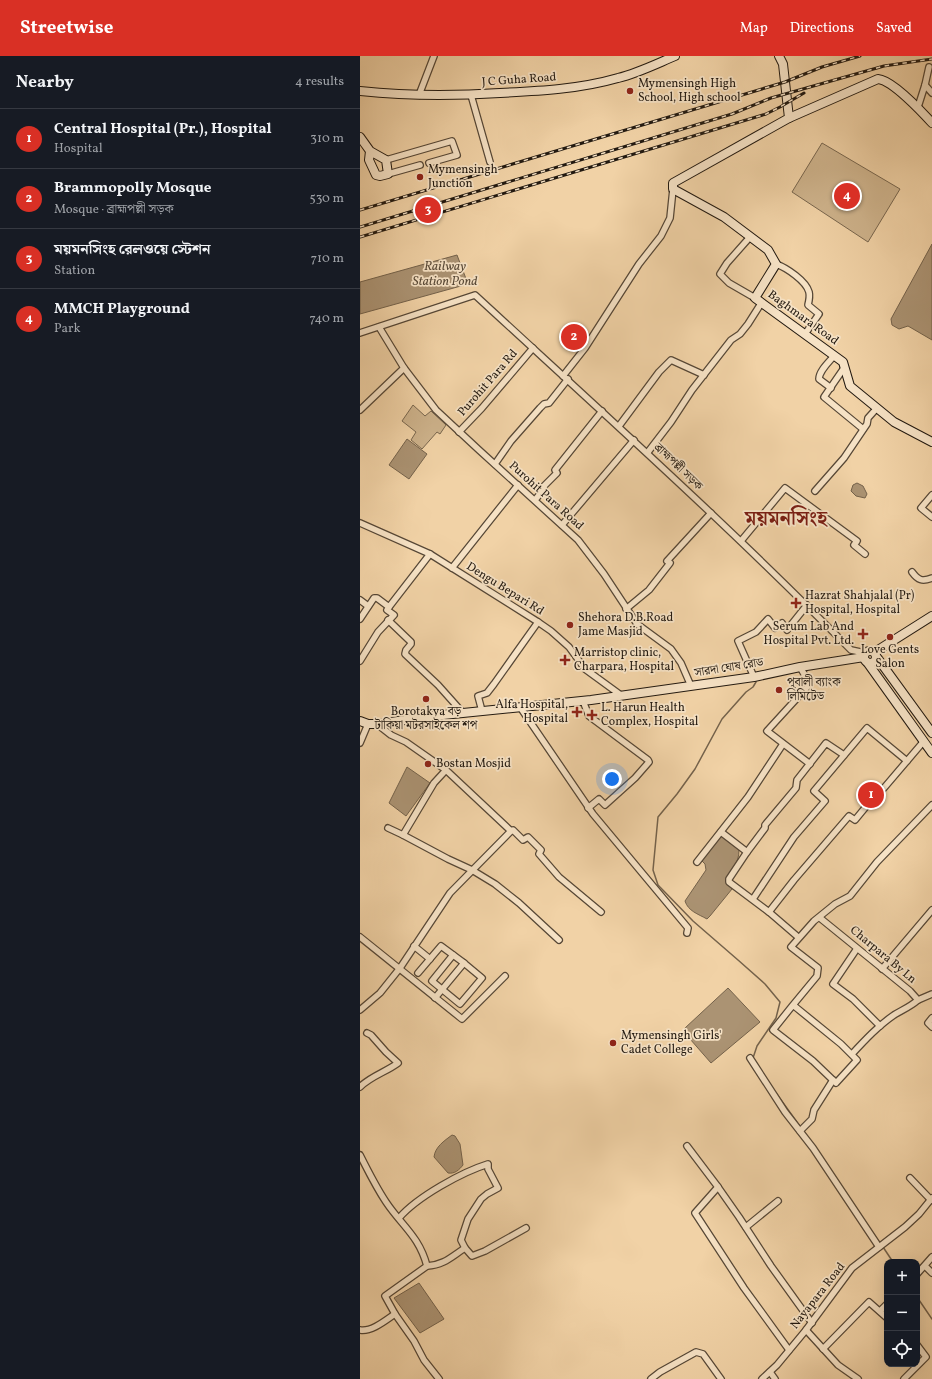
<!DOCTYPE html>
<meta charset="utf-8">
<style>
:root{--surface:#171b24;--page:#242831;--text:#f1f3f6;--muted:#9ea1a6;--line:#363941;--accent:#d93025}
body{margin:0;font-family:Vollkorn,"Noto Serif Bengali",serif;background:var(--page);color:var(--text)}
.controls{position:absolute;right:12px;bottom:12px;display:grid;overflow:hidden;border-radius:8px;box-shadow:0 4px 16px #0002}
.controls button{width:36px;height:36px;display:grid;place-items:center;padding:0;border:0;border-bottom:1px solid var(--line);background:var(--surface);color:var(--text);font:20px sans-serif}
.you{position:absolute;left:252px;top:723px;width:14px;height:14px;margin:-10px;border:3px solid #fff;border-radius:50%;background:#1a73e8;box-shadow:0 0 0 6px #1a73e833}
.badge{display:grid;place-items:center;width:26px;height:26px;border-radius:50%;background:var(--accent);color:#fff;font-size:13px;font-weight:700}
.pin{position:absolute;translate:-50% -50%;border:2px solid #fff;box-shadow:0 1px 4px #0006}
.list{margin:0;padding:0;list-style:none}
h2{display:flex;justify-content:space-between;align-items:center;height:52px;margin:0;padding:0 16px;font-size:17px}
h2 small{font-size:13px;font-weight:400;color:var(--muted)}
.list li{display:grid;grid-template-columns:26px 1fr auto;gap:12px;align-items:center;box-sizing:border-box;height:60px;padding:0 16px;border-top:1px solid var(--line)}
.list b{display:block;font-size:15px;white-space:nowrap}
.list p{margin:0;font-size:13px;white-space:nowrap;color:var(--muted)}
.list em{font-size:13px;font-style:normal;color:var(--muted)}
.icon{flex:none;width:22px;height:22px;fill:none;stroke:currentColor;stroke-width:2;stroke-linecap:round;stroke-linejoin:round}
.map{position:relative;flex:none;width:572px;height:1323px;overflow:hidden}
header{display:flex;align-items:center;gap:24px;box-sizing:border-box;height:56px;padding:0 20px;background:var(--accent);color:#fff}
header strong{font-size:19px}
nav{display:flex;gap:22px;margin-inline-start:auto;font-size:14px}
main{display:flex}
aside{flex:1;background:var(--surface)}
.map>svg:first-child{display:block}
.green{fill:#ceb38c;stroke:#78664e}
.water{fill:#ab9373;stroke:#74624b}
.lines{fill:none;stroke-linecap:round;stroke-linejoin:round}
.stream{stroke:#74624b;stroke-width:1.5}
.street-casing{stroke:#564736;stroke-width:8}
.secondary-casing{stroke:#221910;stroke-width:10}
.street{stroke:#f6e2c5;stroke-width:5.5}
.secondary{stroke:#f6e2c5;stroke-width:8}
.rail-casing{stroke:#221910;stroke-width:3}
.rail{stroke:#f6e2c5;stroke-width:1.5;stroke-dasharray:4.5;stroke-linecap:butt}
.poi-dot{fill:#8f2418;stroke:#f6e2c5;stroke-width:1.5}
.labels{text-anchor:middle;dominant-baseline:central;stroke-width:3.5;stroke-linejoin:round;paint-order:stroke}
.street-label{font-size:12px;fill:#221910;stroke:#f6e2c5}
.poi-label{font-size:12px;fill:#221910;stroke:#f6e2c5;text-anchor:start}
.water-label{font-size:13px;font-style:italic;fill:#594a38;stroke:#f6e2c5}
.town-label{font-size:20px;font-weight:bold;fill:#7a1f14;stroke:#f6e2c5}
</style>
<header>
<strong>Streetwise</strong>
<nav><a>Map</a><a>Directions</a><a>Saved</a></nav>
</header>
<main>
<aside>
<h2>Nearby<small>4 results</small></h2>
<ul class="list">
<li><span class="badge">1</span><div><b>Central Hospital (Pr.), Hospital</b><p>Hospital</p></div><em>310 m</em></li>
<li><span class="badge">2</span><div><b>Brammopolly Mosque</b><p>Mosque · ব্রাহ্মপল্লী সড়ক</p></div><em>530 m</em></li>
<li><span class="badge">3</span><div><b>ময়মনসিংহ রেলওয়ে স্টেশন</b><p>Station</p></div><em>710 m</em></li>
<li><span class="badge">4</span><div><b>MMCH Playground</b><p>Park</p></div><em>740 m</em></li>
</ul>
</aside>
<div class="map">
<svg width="572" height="1323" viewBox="0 0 572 1323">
<rect width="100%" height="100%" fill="#f1d2a6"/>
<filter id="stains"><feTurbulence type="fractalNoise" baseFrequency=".005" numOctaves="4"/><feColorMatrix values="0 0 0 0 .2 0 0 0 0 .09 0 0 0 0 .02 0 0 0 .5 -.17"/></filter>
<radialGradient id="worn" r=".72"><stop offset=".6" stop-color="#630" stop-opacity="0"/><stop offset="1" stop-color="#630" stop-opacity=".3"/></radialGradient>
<g class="green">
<polygon points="462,87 540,133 508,186 432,136"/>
<polygon points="53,349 65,360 71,355 86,369 80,378 77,376 62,393 51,384 56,376 42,365"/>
</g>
<g class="water">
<polygon points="572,188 572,284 548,270 539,273 532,269 531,263"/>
<polygon points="97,199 108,228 0,258 0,226"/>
<polygon points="47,383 67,398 49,423 29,409"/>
<polygon points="497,427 503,430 507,438 505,442 496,440 491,435 493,429"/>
<polygon points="47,711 70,727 46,760 29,747"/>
<path d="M362,780L378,791C382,801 372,814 368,822L372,831V833L350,860L347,863C338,858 328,855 325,845L346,814L345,808L341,804L359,781Z"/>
<polygon points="368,932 400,966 351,1007 323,975 325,972"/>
<path d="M92,1079L95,1080L100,1088L103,1109C99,1114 95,1118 88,1117L74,1101C75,1091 84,1085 92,1079Z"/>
<polygon points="59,1227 84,1263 60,1277 34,1242"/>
</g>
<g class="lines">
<g class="stream">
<polyline points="393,1002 397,990 416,962 420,946 405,928 378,904 333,865 298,829 293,814 298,761 317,738 335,713 362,663 386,636 393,631 396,626"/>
<polyline points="416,1037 447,1080"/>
<polyline points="460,1098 468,1110"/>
<polyline points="523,1191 533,1206"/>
<polyline points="557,1241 572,1263"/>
</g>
<g class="street-casing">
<g id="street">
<polyline points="565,29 569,11"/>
<polyline points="59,39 74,0"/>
<polyline points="111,39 130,106"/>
<polyline points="558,51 565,29 572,37"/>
<polyline points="26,104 92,85 97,99 69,107"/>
<polyline points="28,118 60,109"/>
<polyline points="390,181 367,207 360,218 369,227 395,242"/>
<path d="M416,208C427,212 446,225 449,236C450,240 449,245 448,249L459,258L445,278"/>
<polyline points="19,271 44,312 76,354 119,394 218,484 244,518 277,568 311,593 321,607 331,630"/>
<path d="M0,277L115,239C242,356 370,471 491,594L505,597"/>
<polyline points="484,312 464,341 503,373"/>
<polyline points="203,320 225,292 279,208 301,180 310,162 313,133"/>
<path d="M471,332L459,323C459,315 469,306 474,300"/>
<polyline points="0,354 44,312"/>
<polyline points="259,370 299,316 311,304 344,319"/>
<polyline points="99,376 122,352 173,292"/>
<polyline points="288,396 311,366 332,334 371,284 380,278 388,268 402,246"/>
<polyline points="135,408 151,385 180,352 184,348 189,347 208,323"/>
<polyline points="455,435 484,402 507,368 508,362 517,352"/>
<polyline points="572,439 561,452 572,461"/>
<polyline points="175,444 184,433 183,431 197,417 195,414 242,355"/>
<polyline points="0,467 70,498 178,566 191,575 209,591 225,613 262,640"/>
<polyline points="202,469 274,384"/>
<polyline points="381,485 425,432 497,485 494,489 505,498"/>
<polyline points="92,512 158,429"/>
<path d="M552,516C558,524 562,526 572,522"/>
<polyline points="0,544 8,550"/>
<polyline points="266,553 289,534 310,507 307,505 351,457"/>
<polyline points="0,563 14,542 17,542 29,551 70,498"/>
<polyline points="28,564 51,586 51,588 46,594 45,598 78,629 103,657"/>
<polyline points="0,605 18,576 34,559 27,554 29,551"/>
<polyline points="440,611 450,628 407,675 450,708"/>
<polyline points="394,621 378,585 396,576 408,563 415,572 422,567 427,574 447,549"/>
<polyline points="223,645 229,660 288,704 289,706 275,722 245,749 239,743 228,752"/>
<polyline points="160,651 233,758 328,872 327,877"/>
<polyline points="122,655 118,640 127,637 134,628 178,566"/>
<polyline points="0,687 8,668"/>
<polyline points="28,772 43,779 74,727 86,714"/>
<polyline points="151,775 153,774 163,784 168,781 181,794 179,798 199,821 241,856"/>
<polyline points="361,776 387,796"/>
<polyline points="43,779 88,803 112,814 135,828 159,847 199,884"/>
<polyline points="337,806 388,741 423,688"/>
<polyline points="393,843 434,781 465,745 454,735 507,672 547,705"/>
<polyline points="409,856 434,824 489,760 495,764 509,747 512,746 564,685"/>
<polyline points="460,862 550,935 558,944 572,938"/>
<polyline points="0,881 102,963 145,920"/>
<polyline points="438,881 409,856 369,826 369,823 387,796 405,772 405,769 436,732 437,724 466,687 484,699"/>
<polyline points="54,890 70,903"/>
<polyline points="496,894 473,928 493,943 520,970"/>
<polyline points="93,899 72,925 100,948 122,922 104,907"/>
<polyline points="522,913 572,854"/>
<polyline points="58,917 81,890 104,907 75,942"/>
<polyline points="433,949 413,974 453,1005 476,1027 497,1004 481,988 433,949 457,920 458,912 431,891 454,865 475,848 490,840 517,806 572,749"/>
<polyline points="0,954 20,937 40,912 90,837 151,775 86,714 46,686 31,679 17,668"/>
<polyline points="572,962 568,967 572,971"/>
<path d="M492,998C505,984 518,970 534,959C542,954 550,951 558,944"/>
<polyline points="390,1002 425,1056 453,1092 519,1191"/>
<path d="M0,1031C11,1020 26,1016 38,1007L26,996L11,979L7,977"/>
<polyline points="440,1075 452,1063 454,1054 473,1024"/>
<polyline points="327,1090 358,1131 335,1157 384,1232 429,1294"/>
<path d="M0,1099C8,1115 16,1131 26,1146C42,1170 59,1180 67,1210L25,1240L35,1258L54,1285L64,1304L79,1323"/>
<polyline points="550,1122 571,1144"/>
<polyline points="358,1131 379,1161 411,1210 452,1267"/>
<path d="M39,1162C57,1141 102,1116 128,1108V1113L138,1132L127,1138L121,1143L108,1163L101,1184L105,1192"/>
<polyline points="386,1171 418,1145"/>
<path d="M67,1210C84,1209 91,1201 105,1192L112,1200L125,1195L166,1172"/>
<polyline points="565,1210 572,1217"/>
<polyline points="557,1218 572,1201"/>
<polyline points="520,1255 527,1248"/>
<path d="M0,1274C12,1276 26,1264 35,1258"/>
<polyline points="446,1274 478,1309 498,1323"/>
<polyline points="463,1293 509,1246 527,1262"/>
<polyline points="410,1316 415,1323"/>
<polyline points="291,1323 300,1316 336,1296 343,1298 361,1323"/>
<polyline points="402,1323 417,1309 446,1274 492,1212 545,1171 559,1158 572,1142"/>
<polyline points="544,1323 566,1301 557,1289"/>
</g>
</g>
<g class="secondary-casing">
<g id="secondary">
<polyline points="419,0 423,8 429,62 313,127 313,133 364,161 408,194 416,208 395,242 483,306 490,330 534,366 572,386"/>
<path d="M0,35C47,40 93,40 140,37C180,35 220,33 258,22C278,17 296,8 315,0"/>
<path d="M429,62L518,23C532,24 562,56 572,67"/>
<polyline points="0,81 10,95 26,104 28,118 20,120 16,119 9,104 10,95"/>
<circle cx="510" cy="601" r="6"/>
<polyline points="515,596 572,560"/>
<polyline points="516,600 572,677"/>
<polyline points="507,606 572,697"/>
<polyline points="0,665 8,668 17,668 73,660 231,644 394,621 440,611 504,601"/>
</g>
</g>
<use href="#street" class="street"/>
<use href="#secondary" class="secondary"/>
<g class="rail-casing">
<g id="rail">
<polyline points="0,154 425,26 462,11 500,0"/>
<polyline points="0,171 372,58 411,42 524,10 572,3"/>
<polyline points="0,181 406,58 420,51 444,37"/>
</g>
</g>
<use href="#rail" class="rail"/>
</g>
<g class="poi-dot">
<circle cx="270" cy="35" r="4"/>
<circle cx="60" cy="121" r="4"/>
<path d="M434 541h4v4h4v4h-4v4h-4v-4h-4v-4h4z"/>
<circle cx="210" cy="569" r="4"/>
<path d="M501 572h4v4h4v4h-4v4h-4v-4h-4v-4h4z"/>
<circle cx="530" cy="581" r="4"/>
<path d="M203 598h4v4h4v4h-4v4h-4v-4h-4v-4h4z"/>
<circle cx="419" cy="634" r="4"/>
<circle cx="66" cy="643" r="4"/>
<path d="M215 650h4v4h4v4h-4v4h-4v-4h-4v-4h4z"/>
<path d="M230 653h4v4h4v4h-4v4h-4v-4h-4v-4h4z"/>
<circle cx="68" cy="708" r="4"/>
<circle cx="253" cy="987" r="4"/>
</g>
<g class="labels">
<g class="street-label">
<text transform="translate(159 24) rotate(-4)">J C Guha Road</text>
<text transform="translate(443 262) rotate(36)">Baghmara Road</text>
<text transform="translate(128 327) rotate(-49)">Purohit Para Rd</text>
<text transform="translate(318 411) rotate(44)">ব্রাহ্মপল্লী সড়ক</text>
<text transform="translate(186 440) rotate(42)">Purohit Para Road</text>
<text transform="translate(145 533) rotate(32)">Dengu Bepari Rd</text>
<text transform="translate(369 612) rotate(-9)">সারদা ঘোষ রোড</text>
<text transform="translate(523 899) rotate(40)">Charpara By Ln</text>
<text transform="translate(458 1240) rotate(-52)">Nayapara Road</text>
</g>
<g class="poi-label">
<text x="278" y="28">Mymensingh High<tspan x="278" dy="14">School, High school</tspan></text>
<text x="68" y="114">Mymensingh<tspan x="68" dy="14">Junction</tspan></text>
<text x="445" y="540">Hazrat Shahjalal (Pr)<tspan x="445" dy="14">Hospital, Hospital</tspan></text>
<text x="218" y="562">Shehora D.B.Road<tspan x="218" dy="14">Jame Masjid</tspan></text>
<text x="494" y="571" text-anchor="end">Serum Lab And<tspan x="494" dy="14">Hospital Pvt. Ltd.</tspan></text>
<text x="530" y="594" text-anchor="middle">Love Gents<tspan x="530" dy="14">Salon</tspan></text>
<text x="214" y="597">Marristop clinic,<tspan x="214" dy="14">Charpara, Hospital</tspan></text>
<text x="427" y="627">পূবালী ব্যাংক<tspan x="427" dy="14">লিমিটেড</tspan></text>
<text x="208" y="649" text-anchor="end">Alfa Hospital,<tspan x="208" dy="14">Hospital</tspan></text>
<text x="241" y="652">L. Harun Health<tspan x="241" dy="14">Complex, Hospital</tspan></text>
<text x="66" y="656" text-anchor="middle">Borotakya বড়<tspan x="66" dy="14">টাকিয়া মটরসাইকেল শপ</tspan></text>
<text x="76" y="708">Bostan Mosjid</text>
<text x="261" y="980">Mymensingh Girls'<tspan x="261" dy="14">Cadet College</tspan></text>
</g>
<g class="water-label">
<text x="85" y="211">Railway<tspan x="85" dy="15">Station Pond</tspan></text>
</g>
<g class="town-label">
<text x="426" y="464">ময়মনসিংহ</text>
</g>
</g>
<rect width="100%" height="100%" filter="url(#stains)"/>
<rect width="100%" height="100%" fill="url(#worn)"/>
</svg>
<div class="controls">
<button>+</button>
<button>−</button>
<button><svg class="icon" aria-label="locate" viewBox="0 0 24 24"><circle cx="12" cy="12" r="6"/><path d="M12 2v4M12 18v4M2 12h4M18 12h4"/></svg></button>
</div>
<div class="you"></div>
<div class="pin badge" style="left:511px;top:739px">1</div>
<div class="pin badge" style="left:214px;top:281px">2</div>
<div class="pin badge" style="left:68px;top:154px">3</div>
<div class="pin badge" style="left:487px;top:140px">4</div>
</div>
</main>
